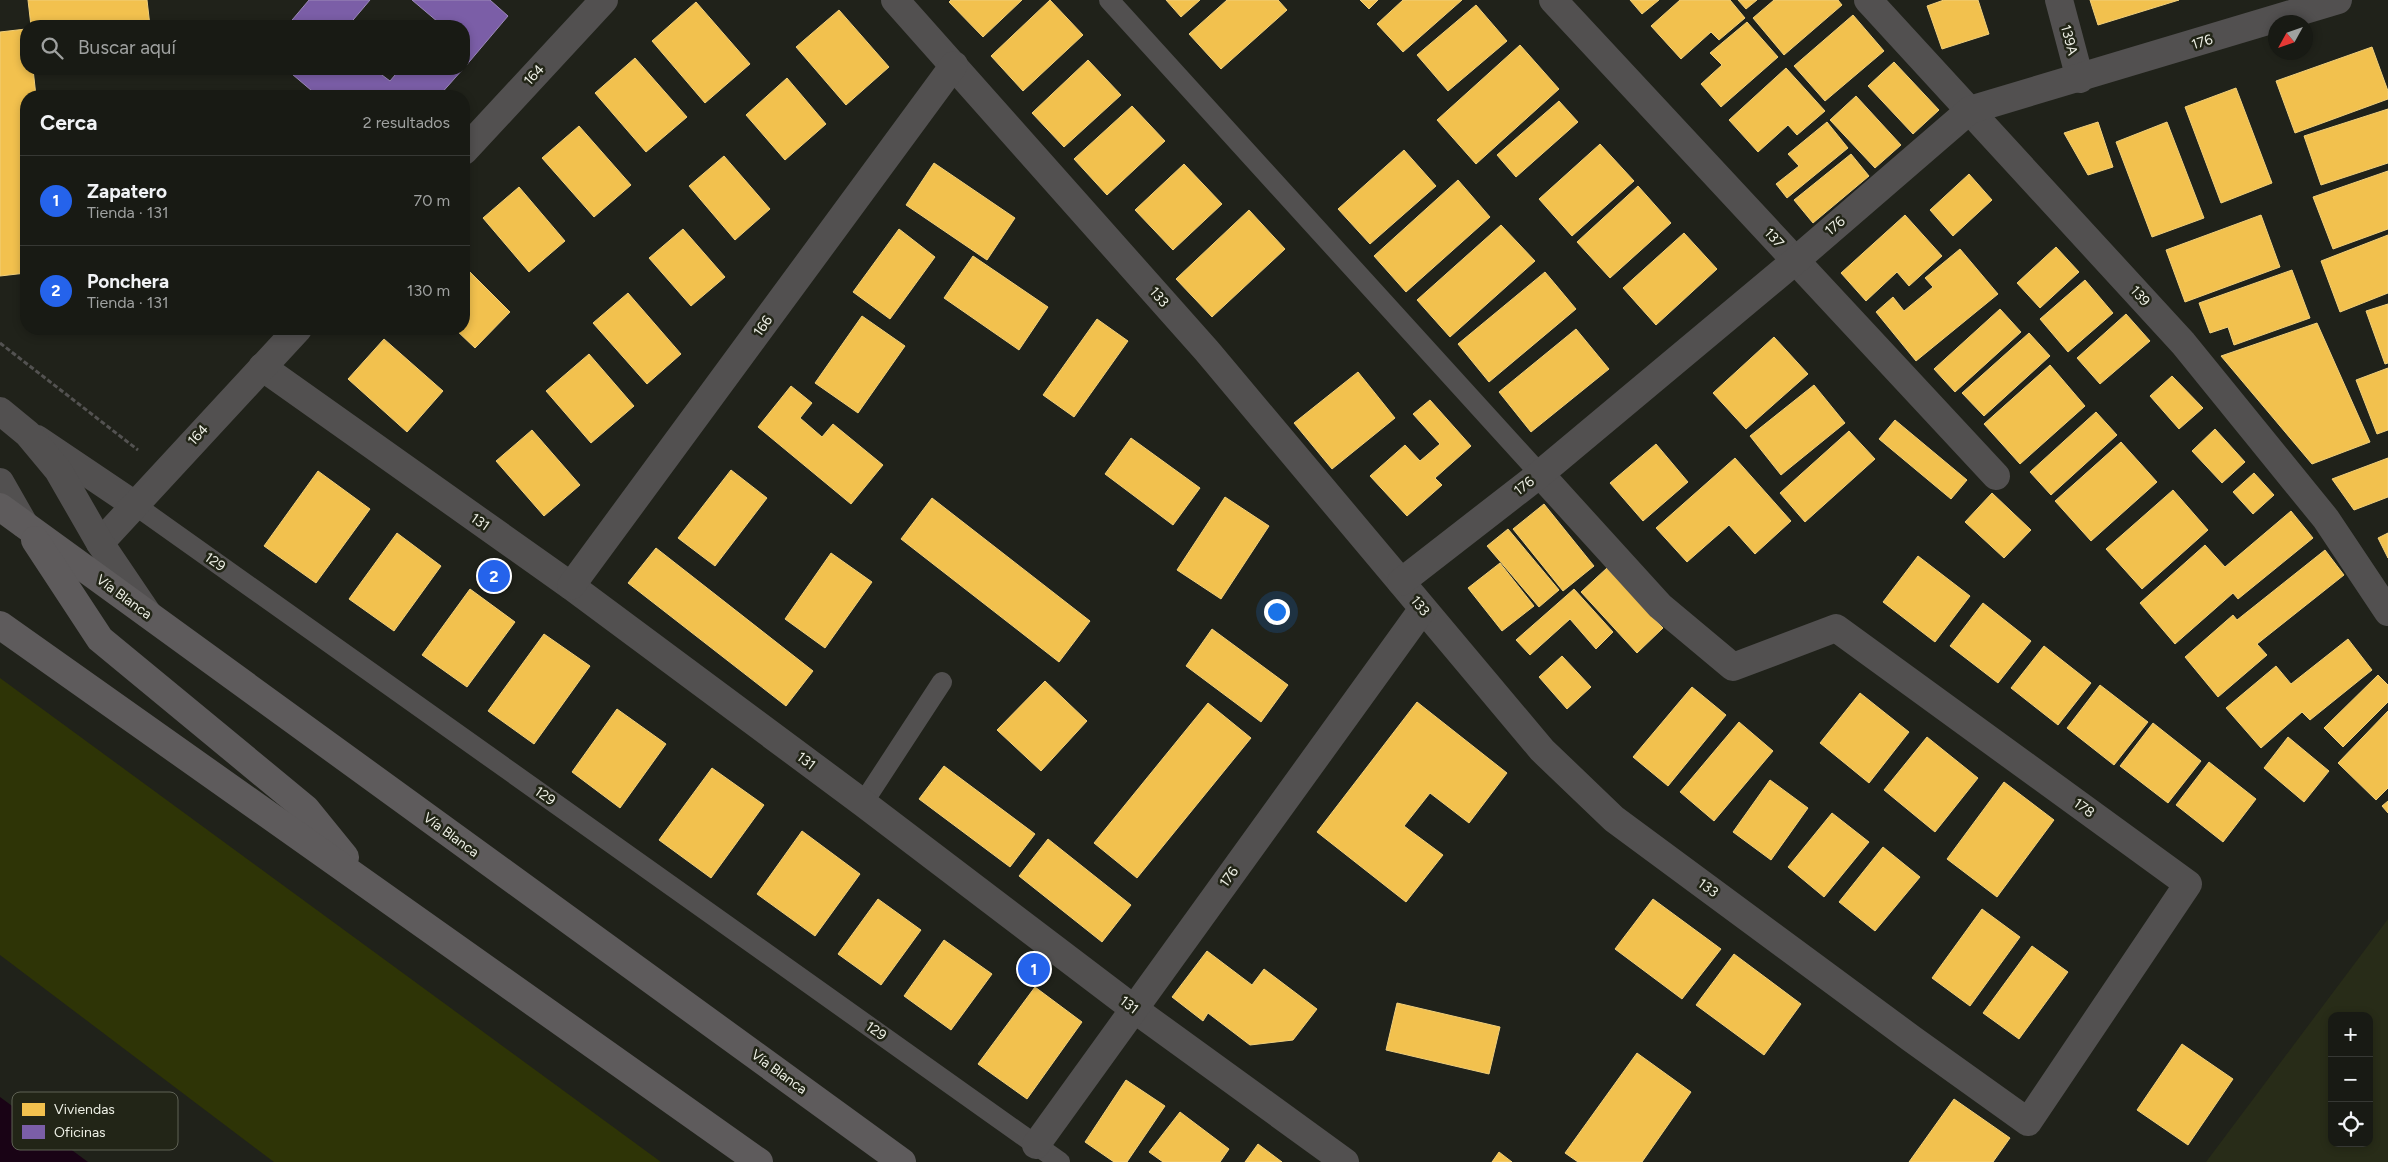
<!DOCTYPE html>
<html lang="es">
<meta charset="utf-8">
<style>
:root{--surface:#181a14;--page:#252722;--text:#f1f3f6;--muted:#9fa1a0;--line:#363834;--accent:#2563eb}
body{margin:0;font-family:Figtree,sans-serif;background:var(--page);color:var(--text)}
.controls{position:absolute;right:15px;bottom:15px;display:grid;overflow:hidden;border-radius:10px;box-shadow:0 2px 8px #0003}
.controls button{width:45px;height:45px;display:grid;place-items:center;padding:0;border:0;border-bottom:1px solid var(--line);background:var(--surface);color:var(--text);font:25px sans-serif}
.compass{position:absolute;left:2268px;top:15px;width:45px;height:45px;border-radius:50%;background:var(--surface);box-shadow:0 2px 8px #0003;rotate:230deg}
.you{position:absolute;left:1276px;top:611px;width:18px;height:18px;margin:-12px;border:4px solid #fff;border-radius:50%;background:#1a73e8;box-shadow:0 0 0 8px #1a73e833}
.badge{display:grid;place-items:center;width:32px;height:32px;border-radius:50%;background:var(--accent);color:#fff;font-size:16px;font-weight:700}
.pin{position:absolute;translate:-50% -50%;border:2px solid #fff;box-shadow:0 1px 5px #0006}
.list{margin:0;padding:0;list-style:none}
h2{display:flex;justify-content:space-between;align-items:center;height:65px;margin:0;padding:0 20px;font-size:21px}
h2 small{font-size:16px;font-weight:400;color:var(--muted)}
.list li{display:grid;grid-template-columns:32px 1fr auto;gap:15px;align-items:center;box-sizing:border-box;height:90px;padding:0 20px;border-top:1px solid var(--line)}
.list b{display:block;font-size:19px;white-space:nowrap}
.list p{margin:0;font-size:16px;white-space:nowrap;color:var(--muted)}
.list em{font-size:16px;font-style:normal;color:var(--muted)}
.icon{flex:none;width:28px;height:28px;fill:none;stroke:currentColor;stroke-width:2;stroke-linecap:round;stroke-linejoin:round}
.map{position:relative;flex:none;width:2388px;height:1162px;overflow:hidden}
.search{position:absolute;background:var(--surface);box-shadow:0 2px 8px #0003;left:20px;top:20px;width:450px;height:55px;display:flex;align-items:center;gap:12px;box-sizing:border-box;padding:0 18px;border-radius:20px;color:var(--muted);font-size:19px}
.panel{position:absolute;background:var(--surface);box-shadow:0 2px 8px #0003;left:20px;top:90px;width:450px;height:245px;border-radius:20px}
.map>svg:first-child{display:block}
.built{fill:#282c18;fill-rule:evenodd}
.green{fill:#2e3406}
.water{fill:#190315}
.homes{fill:#f2c14e;stroke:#f0cf7b}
.offices{fill:#7b5ea7;stroke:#9d8aba}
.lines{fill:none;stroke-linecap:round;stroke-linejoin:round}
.path{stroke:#535251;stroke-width:3;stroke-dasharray:5 2.5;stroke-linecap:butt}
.service{stroke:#525050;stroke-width:20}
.minor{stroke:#525050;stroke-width:28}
.tertiary{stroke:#525050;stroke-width:28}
.trunk{stroke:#5e5b5c;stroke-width:28}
.labels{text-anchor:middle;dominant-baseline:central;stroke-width:5;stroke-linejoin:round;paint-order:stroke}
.street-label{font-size:14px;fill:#edefe5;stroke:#222517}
.key{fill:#222517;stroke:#5f6255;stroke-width:1}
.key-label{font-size:14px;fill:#edefe5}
</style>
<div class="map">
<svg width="2388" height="1162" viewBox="0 0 2388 1162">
<rect width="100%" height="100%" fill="#20221a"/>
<path class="built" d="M2388,919V1162H2206ZM2332,1016H2369V1143H2332Z"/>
<polygon class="green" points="0,678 661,1162 274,1162 0,955"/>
<polygon class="water" points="0,1097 88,1162 0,1162"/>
<g class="homes">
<polygon points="28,0 147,0 150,26 31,26"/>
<polygon points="951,0 1022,0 983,37 949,2"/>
<polygon points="1050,0 1083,35 1023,91 991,56"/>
<polygon points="1166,0 1200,0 1181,17"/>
<polygon points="1227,0 1278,0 1287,10 1221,69 1189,34"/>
<polygon points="1360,0 1378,0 1369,9"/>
<polygon points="1403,0 1462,0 1403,52 1377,24"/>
<polygon points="1630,0 1659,0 1642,14"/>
<polygon points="1680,0 1730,0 1745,18 1719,40 1711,32 1681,59 1651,26"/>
<polygon points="1738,0 1757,0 1746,9"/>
<polygon points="1774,0 1838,0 1842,5 1784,55 1753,18"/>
<polygon points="1944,0 1978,0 1989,34 1942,49 1927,6"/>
<polygon points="2090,0 2179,0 2098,25"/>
<polygon points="696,2 750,64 705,103 652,41"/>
<polygon points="1476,5 1507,41 1448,91 1417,55"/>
<polygon points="839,10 889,67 846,105 796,47"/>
<polygon points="1853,15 1884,51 1825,101 1794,66"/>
<polygon points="1747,22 1778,57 1721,107 1701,84 1722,65 1710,53"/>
<polygon points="26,29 26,69 33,69 36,96 26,96 26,273 0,276 0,32"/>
<polygon points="1520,45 1559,89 1476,164 1437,120"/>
<polygon points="2372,47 2388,91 2388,99 2295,133 2276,81"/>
<polygon points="635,58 687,117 646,152 595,93"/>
<polygon points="1088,60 1121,95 1064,147 1032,113"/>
<polygon points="1894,62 1939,110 1913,134 1868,86"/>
<polygon points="1786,68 1825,111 1797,135 1788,125 1758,152 1729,120"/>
<polygon points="787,78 826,124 785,160 746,115"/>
<polygon points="2236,88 2272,183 2221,203 2185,107"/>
<polygon points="1856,96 1901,145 1875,168 1830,120"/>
<polygon points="1559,101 1578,122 1516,177 1497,155"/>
<polygon points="1132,106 1165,141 1107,195 1074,159"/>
<polygon points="2388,109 2388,163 2321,185 2304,136"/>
<polygon points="1827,122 1848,148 1787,198 1776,184 1799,166 1788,154"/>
<polygon points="2098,122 2113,167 2088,175 2064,133"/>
<polygon points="2167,122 2204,218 2152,237 2116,142"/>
<polygon points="579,126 631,185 594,217 542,158"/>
<polygon points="1600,144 1634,181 1572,236 1539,199"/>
<polygon points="1404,150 1436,186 1370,244 1338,209"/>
<polygon points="1851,154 1869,176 1813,223 1794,200"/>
<polygon points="724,156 770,209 735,240 689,186"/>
<polygon points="934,163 1015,218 987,260 906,205"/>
<polygon points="1184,164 1222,204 1173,250 1135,210"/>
<polygon points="2388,171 2388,229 2333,249 2313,197"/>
<polygon points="1969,174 1992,200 1953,236 1930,210"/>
<polygon points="1458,180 1490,217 1406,292 1374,256"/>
<polygon points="1638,186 1671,223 1610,278 1577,242"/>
<polygon points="519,187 565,241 529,272 483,218"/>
<polygon points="1249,210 1285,249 1212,317 1176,279"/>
<polygon points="1905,215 1942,256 1909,286 1897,272 1866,301 1841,273"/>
<polygon points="2261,215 2280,267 2185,302 2166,250"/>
<polygon points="1501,225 1535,261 1450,337 1417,300"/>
<polygon points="683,229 725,277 691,306 649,258"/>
<polygon points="899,229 935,257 890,319 853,292"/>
<polygon points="1684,233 1717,269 1656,325 1623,288"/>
<polygon points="2388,235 2388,293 2340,312 2321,261"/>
<polygon points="2056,247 2079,272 2040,308 2017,283"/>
<polygon points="1960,249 1998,294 1916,361 1876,312 1893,297 1904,311 1933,287 1925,278"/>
<polygon points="973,256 1048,307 1019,350 944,298"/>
<polygon points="464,266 510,312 475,348 455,329 464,329"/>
<polygon points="2292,270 2310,318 2234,345 2228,327 2210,333 2199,303"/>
<polygon points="1545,272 1576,309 1489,382 1458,344"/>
<polygon points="2085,280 2113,313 2068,352 2040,319"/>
<polygon points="628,293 681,354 647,384 593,323"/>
<polygon points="2388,304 2388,363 2385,364 2366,311"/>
<polygon points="2000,309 2021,332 1955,392 1934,369"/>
<polygon points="2126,314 2150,341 2100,384 2077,358"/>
<polygon points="862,316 905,346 858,413 815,383"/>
<polygon points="1097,319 1128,341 1074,417 1043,395"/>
<polygon points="2317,323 2370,442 2312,464 2221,356"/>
<polygon points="1576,329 1609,369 1531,432 1499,392"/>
<polygon points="2029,333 2050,356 1984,416 1962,393"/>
<polygon points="1774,337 1808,374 1746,429 1713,393"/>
<polygon points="384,339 443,391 407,432 348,379"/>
<polygon points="589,354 634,406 591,443 546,391"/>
<polygon points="2050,365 2085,406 2020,464 1984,424"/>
<polygon points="2388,368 2388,430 2377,434 2356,380"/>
<polygon points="1358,372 1395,418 1332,469 1294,423"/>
<polygon points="2172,376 2203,408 2179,429 2150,396"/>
<polygon points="1814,385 1845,423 1781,475 1750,436"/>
<polygon points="791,386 812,403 800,418 822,437 833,424 883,465 851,504 758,427"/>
<polygon points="1430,400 1471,446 1435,478 1442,485 1407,516 1370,476 1405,445 1420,461 1440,444 1413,414"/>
<polygon points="2096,412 2117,435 2051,495 2030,472"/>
<polygon points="1895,420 1967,480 1951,499 1879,439"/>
<polygon points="2215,429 2245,462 2222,483 2192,451"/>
<polygon points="532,430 580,485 544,516 496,461"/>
<polygon points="1849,431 1875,459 1805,522 1780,493"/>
<polygon points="1131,438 1200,488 1173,525 1105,474"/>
<polygon points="2121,442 2157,482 2091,541 2055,501"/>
<polygon points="1656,444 1688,482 1643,521 1610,483"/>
<polygon points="1735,458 1791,521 1755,554 1729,525 1687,562 1656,528"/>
<polygon points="2388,458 2388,497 2354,510 2332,479"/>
<polygon points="731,470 767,498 715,566 678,538"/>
<polygon points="318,471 370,509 316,583 264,546"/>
<polygon points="2254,473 2274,495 2253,514 2233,492"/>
<polygon points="2173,490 2208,530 2142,589 2106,549"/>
<polygon points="1992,493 2031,530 2004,558 1965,522"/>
<polygon points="1225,497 1269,526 1221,599 1177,570"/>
<polygon points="932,498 1090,621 1059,662 901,539"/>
<polygon points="1544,504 1594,566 1563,591 1513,529"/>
<polygon points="2291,511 2313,538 2238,599 2233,593 2175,644 2140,603 2205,545 2225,567"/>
<polygon points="1508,529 1559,590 1539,607 1487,546"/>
<polygon points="397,533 441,566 394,631 349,599"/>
<polygon points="2388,533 2388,558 2378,538"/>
<polygon points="656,548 813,671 786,706 628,583"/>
<polygon points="2325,550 2344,575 2257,644 2267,655 2218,697 2185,657 2233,615 2237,620"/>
<polygon points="831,553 872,582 825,648 785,619"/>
<polygon points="1918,556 1970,596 1935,642 1883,602"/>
<polygon points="1500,563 1534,606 1502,631 1468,588"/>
<polygon points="1607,568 1663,628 1637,653 1581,592"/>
<polygon points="470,589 515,622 467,687 422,655"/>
<polygon points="1574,589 1613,632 1596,649 1570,619 1530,655 1516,640"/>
<polygon points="1983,603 2031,641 1998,683 1950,646"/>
<polygon points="1212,629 1288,685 1261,722 1186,666"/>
<polygon points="544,634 590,666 534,744 488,711"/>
<polygon points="2348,639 2372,670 2310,720 2302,712 2261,748 2226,708 2276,666 2291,684"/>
<polygon points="2044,646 2091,683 2058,725 2011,688"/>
<polygon points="1562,656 1591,687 1567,709 1539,677"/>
<polygon points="2378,675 2388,685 2388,702 2343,747 2324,728"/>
<polygon points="1045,681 1087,721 1041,771 997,730"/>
<polygon points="2100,685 2148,722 2114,765 2067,728"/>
<polygon points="1692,687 1726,715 1668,786 1633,757"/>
<polygon points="1860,693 1909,732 1869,783 1820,743"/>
<polygon points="1417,702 1507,773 1469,823 1430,793 1404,826 1443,855 1406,902 1317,832"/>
<polygon points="1208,703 1251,738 1137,878 1094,843"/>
<polygon points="617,709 666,744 620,808 572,772"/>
<polygon points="2388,711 2388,788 2376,800 2338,763"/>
<polygon points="1739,722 1773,751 1714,821 1680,792"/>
<polygon points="2153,723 2201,761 2168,803 2120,766"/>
<polygon points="1927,737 1978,778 1935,832 1884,790"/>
<polygon points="2288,737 2329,771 2304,802 2264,768"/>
<polygon points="2209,762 2256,799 2223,842 2176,805"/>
<polygon points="944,766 1035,834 1010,867 919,799"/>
<polygon points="712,768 764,805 711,878 659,840"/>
<polygon points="1770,780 1808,808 1771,860 1733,832"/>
<polygon points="2004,782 2054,820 1997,897 1947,859"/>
<polygon points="2388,801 2388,813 2382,806"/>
<polygon points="1832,813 1869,842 1824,897 1788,867"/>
<polygon points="802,831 860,874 815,936 757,894"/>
<polygon points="1048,839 1131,905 1102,942 1019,876"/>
<polygon points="1883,847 1920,877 1875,931 1839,902"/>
<polygon points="878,899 921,930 881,985 838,954"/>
<polygon points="1653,899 1721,949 1682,999 1615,949"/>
<polygon points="1982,909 2020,937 1970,1006 1932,978"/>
<polygon points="944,940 992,974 951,1030 904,996"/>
<polygon points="2032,946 2068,972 2019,1039 1983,1013"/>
<polygon points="1207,951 1252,985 1264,969 1317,1009 1293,1040 1250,1045 1208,1013 1203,1021 1172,997"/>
<polygon points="1734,954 1801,1004 1764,1055 1696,1005"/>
<polygon points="1035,987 1082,1022 1027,1099 978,1064"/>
<polygon points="1397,1003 1500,1027 1489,1074 1386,1050"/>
<polygon points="2182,1044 2233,1079 2188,1145 2137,1110"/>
<polygon points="1637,1053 1691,1092 1642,1162 1578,1162 1565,1153"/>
<polygon points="1126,1080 1165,1106 1127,1162 1114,1162 1085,1142"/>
<polygon points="1954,1099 2010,1138 1993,1162 1909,1162"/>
<polygon points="1180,1112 1229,1149 1220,1162 1163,1162 1149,1152"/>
<polygon points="1258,1144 1282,1162 1245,1162"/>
<polygon points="1499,1152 1512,1162 1492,1162"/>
</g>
<g class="offices">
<polygon points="309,0 370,0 348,26 287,26"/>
<polygon points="412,0 490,0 508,16 464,68 464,26 435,26 438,22"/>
<polygon points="286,69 374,69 390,81 400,69 463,69 439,96 318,96"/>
</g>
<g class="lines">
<polyline class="path" points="0,343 138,450"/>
<g class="service">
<polyline points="1109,0 1540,474"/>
<polyline points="135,505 1060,1162"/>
<polyline points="863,803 942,682"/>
</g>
<g class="minor">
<polyline points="895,0 1207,351 1542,750 1614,819 1912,1039 2028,1122 2188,884 1836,628 1733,667 1660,606 1540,474"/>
<polyline points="1553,0 1996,476"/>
<polyline points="1868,0 2183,343 2326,519 2388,612"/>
<polyline points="2059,0 2080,79"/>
<polyline points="464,151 604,0"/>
<polyline points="262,367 571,586 863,803 1134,1009 1345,1162"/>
<polyline points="37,439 135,505"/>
<polyline points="100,543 298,329"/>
<polyline points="1401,582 1540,474 1795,261 1970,110 2338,0"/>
<polyline points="571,586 954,65"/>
<polyline points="1036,1145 1422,610"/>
</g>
<g class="tertiary">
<polyline points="0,411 28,434 58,470 100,543 148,614"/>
<polyline points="0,482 24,524"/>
</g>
<g class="trunk">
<polyline points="0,507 902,1162"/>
<polyline points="35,540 100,639 306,809 345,857"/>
<polyline points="0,625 759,1162"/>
</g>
</g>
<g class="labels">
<g class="street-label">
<text transform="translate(2069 40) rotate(75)">139A</text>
<text transform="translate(2202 42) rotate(-17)">176</text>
<text transform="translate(534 75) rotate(-47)">164</text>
<text transform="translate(1835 226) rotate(-41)">176</text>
<text transform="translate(1774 238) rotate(47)">137</text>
<text transform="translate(2140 296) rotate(48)">139</text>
<text transform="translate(1159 297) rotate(49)">133</text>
<text transform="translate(763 326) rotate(-54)">166</text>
<text transform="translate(198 435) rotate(-47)">164</text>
<text transform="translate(1524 486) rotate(-38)">176</text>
<text transform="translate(480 522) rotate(35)">131</text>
<text transform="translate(215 562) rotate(35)">129</text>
<text transform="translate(124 597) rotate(36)">Vía Blanca</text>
<text transform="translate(1420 606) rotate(51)">133</text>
<text transform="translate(806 761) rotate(37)">131</text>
<text transform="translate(545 796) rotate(35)">129</text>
<text transform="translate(2084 808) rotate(36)">178</text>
<text transform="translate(451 835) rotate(36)">Vía Blanca</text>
<text transform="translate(1229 877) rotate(-54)">176</text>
<text transform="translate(1708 888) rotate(36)">133</text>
<text transform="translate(1129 1005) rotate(37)">131</text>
<text transform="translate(876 1031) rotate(35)">129</text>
<text transform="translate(779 1072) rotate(36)">Vía Blanca</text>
</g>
</g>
<rect x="12" y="1092" width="166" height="58" rx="8" class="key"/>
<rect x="22" y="1103" width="23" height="13" fill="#f2c14e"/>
<rect x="22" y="1125" width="23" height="14" fill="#7b5ea7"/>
<g class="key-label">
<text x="54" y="1114">Viviendas</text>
<text x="54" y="1137">Oficinas</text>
</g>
</svg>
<div class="controls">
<button>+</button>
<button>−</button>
<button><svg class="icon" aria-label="locate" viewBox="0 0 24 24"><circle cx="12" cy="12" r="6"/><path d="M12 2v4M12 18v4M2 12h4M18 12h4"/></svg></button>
</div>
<svg class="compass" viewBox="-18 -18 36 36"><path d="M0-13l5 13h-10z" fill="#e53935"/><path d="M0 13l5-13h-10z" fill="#9fa1a0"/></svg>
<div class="you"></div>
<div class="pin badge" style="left:1034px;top:969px">1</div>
<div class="pin badge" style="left:494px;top:576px">2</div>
<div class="search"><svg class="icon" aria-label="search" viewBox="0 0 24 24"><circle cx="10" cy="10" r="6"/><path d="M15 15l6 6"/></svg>Buscar aquí</div>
<section class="panel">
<h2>Cerca<small>2 resultados</small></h2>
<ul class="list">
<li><span class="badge">1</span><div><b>Zapatero</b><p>Tienda · 131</p></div><em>70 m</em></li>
<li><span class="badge">2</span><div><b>Ponchera</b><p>Tienda · 131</p></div><em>130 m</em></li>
</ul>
</section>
</div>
